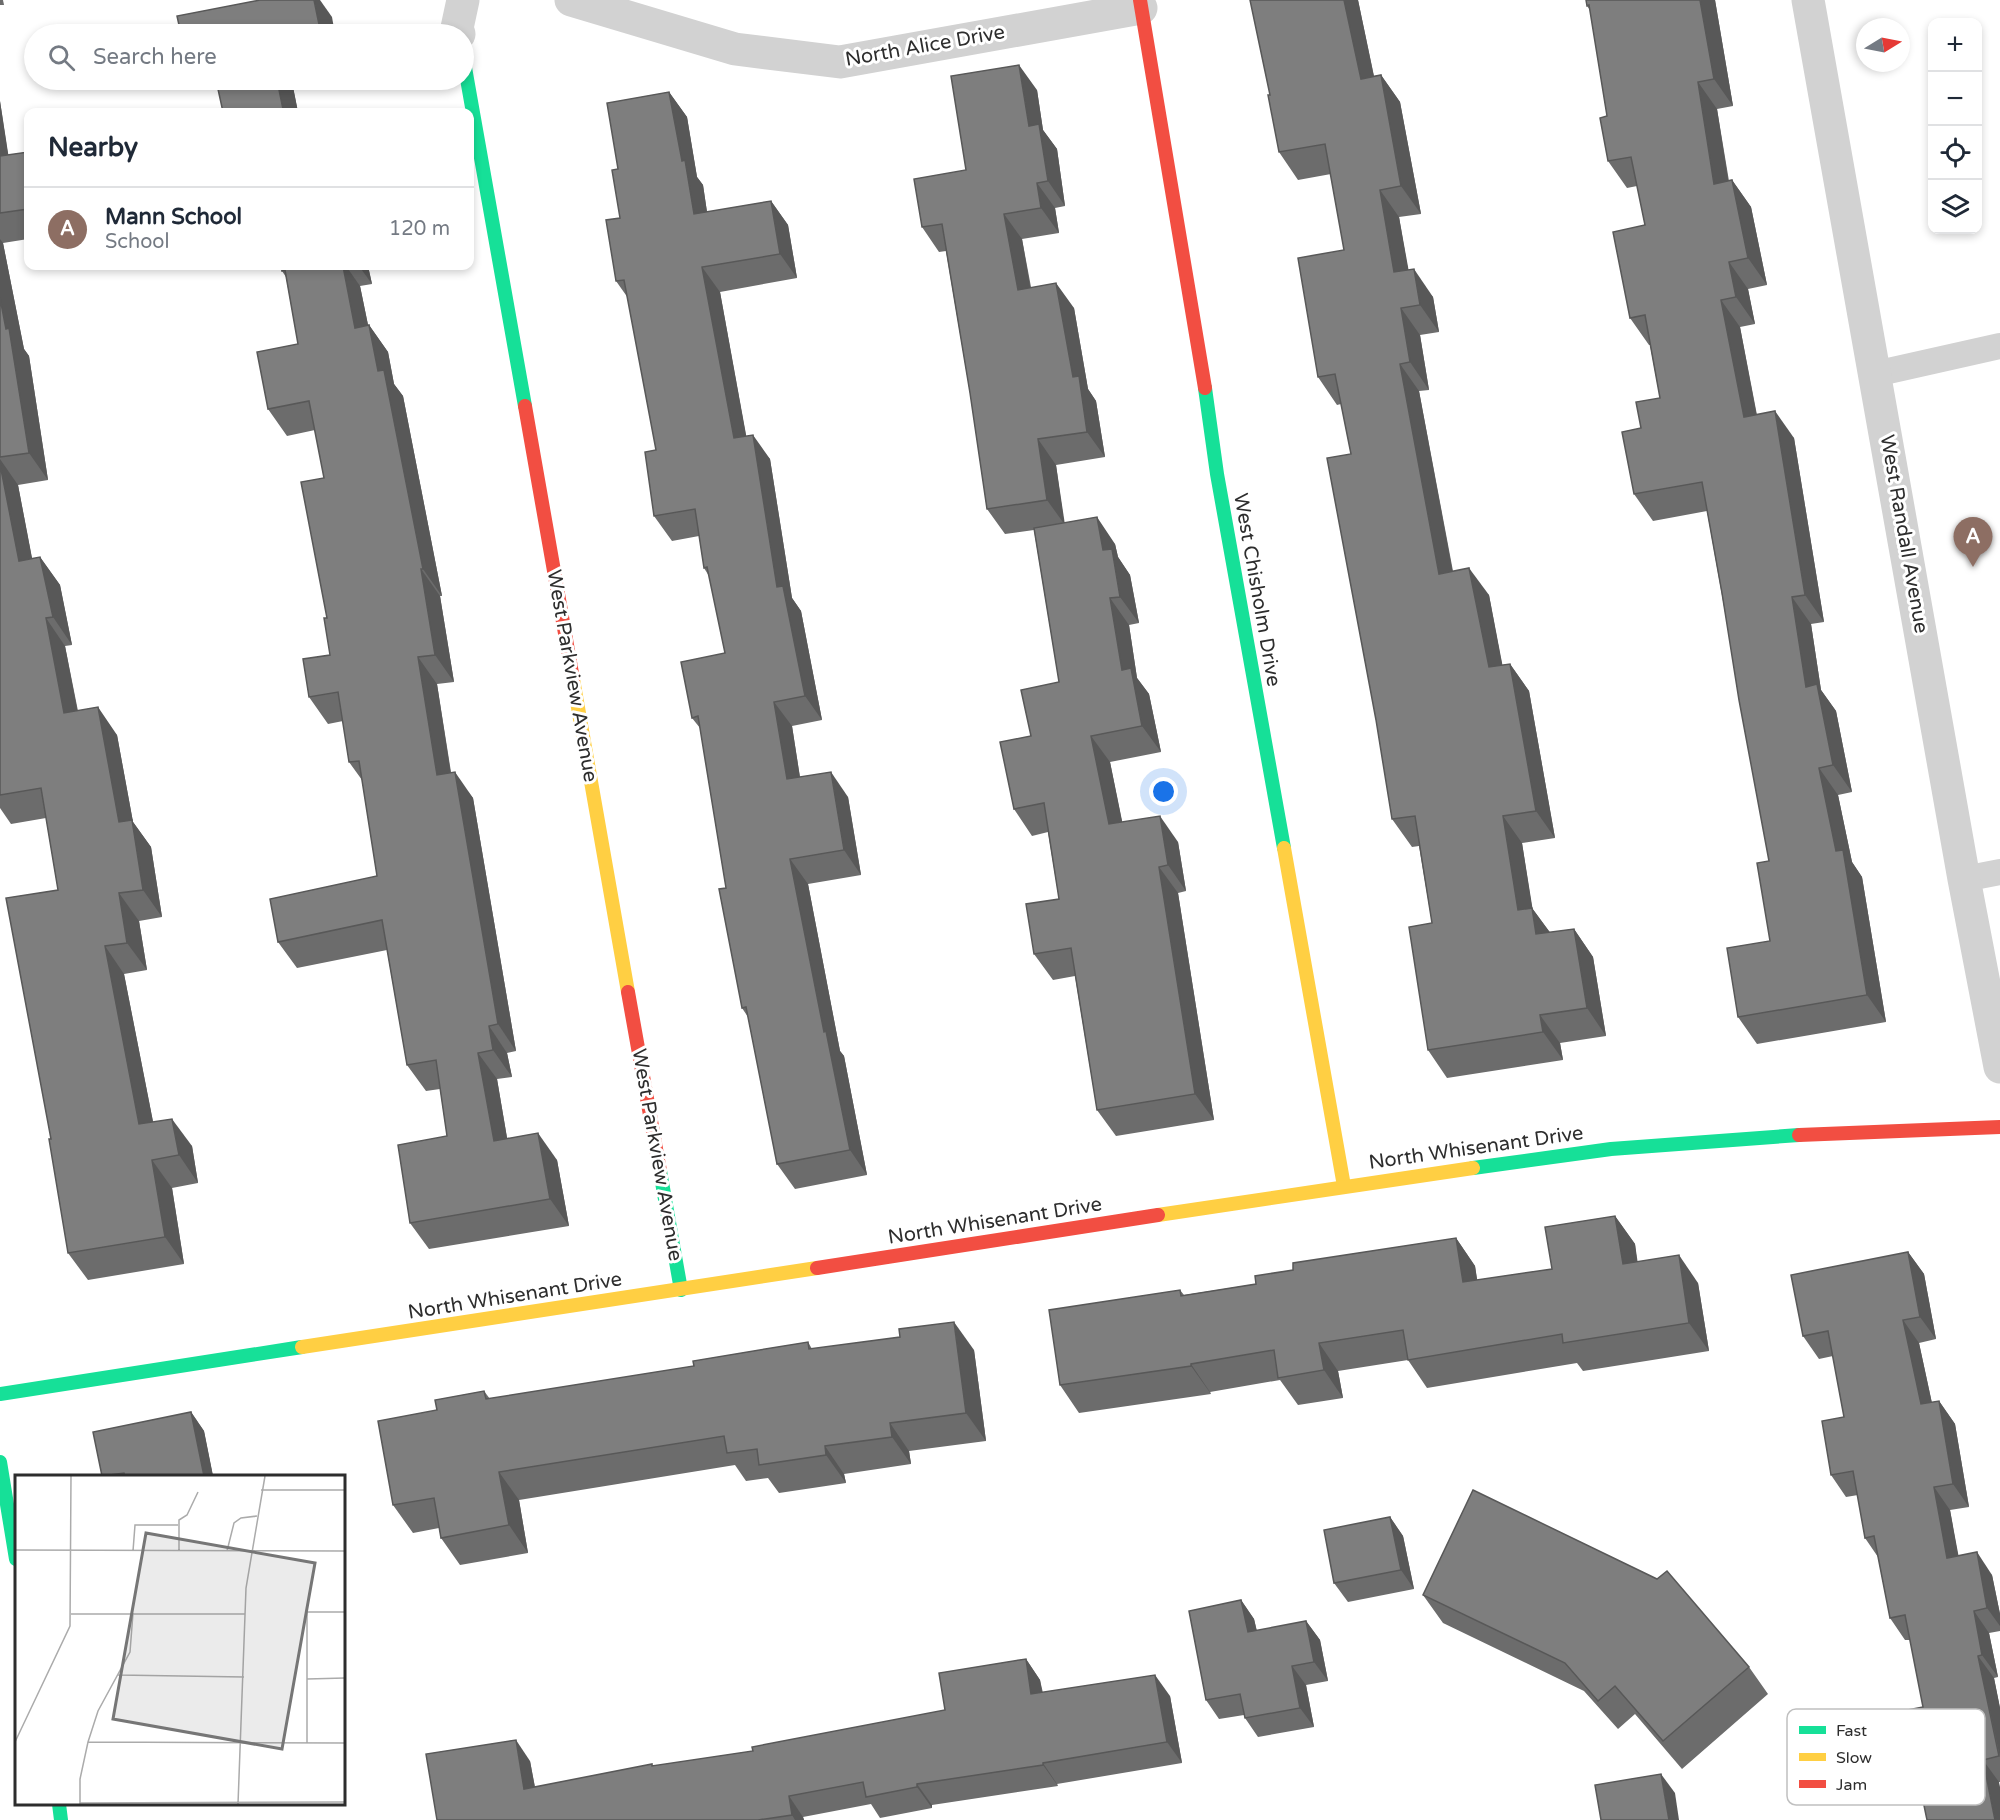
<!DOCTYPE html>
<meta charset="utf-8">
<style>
:root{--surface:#fff;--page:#f6f6f7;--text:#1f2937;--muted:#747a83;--line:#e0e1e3;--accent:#767676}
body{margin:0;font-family:"Varela Round",sans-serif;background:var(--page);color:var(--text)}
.controls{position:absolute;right:18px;top:18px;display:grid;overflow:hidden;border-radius:12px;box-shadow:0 3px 9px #0003}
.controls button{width:54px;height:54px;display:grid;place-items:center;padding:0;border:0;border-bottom:2px solid var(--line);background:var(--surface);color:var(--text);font:30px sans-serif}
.compass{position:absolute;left:1856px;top:18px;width:54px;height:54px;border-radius:50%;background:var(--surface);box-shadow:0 3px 9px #0003;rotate:80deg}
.you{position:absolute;left:1164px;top:792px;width:21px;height:21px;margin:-15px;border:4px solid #fff;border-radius:50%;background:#1a73e8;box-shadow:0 0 0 9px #1a73e833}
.badge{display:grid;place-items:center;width:39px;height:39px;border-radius:50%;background:var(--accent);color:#fff;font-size:20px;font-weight:700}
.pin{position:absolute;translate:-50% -50px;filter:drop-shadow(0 2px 3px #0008)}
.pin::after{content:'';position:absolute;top:32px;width:21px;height:18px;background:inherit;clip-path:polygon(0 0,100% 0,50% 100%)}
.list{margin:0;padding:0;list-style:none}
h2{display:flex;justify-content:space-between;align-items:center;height:78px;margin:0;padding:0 24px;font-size:26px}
h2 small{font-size:20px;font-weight:400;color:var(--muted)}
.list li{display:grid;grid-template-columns:39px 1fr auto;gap:18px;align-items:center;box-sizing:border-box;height:84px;padding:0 24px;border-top:2px solid var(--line)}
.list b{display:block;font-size:22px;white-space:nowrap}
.list p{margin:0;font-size:20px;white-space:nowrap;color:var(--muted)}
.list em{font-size:20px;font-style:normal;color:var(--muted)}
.icon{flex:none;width:33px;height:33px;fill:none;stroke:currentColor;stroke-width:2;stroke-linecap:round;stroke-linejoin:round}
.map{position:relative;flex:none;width:2000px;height:1820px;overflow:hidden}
.search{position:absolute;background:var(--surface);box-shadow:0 3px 9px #0003;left:24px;top:24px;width:450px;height:66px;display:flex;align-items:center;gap:15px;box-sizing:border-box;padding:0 21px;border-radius:33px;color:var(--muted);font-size:22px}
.panel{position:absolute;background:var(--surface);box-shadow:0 3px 9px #0003;left:24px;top:108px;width:450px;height:162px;border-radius:12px}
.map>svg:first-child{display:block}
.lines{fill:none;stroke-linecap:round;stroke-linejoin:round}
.lane{stroke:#d2d2d2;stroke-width:26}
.street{stroke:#d2d2d2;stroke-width:33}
.fast{stroke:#16e098;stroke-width:14}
.slow{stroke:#ffcf43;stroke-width:14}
.jam{stroke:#f24e42;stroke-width:14}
.wall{fill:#6c6c6c}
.shaded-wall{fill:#585858}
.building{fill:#7e7e7e;stroke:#585858;stroke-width:1.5}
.labels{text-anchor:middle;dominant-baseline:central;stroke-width:6;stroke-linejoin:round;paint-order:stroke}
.street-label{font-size:20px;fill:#2d2d2d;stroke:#fff}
.inset-road{fill:none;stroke:#ababab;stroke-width:1.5}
.view{fill:#767676;fill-opacity:0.15;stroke:#767676;stroke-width:3}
.inset-edge{fill:none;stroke:#2d2d2d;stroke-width:3}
.key{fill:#fff;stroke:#c0c0c0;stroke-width:1.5}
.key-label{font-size:16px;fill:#2d2d2d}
</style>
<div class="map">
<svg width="2000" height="1820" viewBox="0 0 2000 1820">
<rect width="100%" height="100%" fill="#fff"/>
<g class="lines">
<g class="lane">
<polyline points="1875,374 2000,346"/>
<polyline points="1964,879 2000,872"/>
</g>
<g class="street">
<polyline points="571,0 735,49 840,62 1141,8"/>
<polyline points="1808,0 1964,879 2000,1067"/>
<polyline points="459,34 457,28 463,0"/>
</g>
<g class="fast">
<polyline points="464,62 525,406"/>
<polyline points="1205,388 1217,474 1284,848"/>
<polyline points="1473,1168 1611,1149 1799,1135"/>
<polyline points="660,1171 681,1290"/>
<polyline points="0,1394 302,1347"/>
<polyline points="0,1462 16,1559"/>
<polyline points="59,1804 61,1820"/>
</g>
<g class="slow">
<polyline points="573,679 628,992"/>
<polyline points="1284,848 1344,1186"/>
<polyline points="1158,1215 1473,1168"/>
<polyline points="302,1347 817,1268"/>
</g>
<g class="jam">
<polyline points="1140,0 1205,388"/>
<polyline points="525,406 573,679"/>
<polyline points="628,992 660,1171"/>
<polyline points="1799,1135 2000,1127"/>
<polyline points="817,1268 1158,1215"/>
</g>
</g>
<g class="wall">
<polygon points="0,0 3,0 4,5 0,5"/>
<polygon points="1250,0 1358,0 1374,76 1381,75 1400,102 1421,214 1399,217 1408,270 1433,297 1439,332 1420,335 1429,390 1419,391 1453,571 1489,595 1502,665 1510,664 1529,691 1555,838 1522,843 1532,908 1550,933 1574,929 1593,957 1606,1036 1560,1043 1563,1060 1447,1078 1428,1050 1432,923 1419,846 1412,847 1392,819 1351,454 1341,404 1337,405 1318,377 1344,250 1331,174 1298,180 1279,152 1270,95"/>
<polygon points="1715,0 1733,106 1717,109 1729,181 1732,180 1751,207 1767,285 1748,289 1755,324 1740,327 1757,415 1794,438 1824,622 1811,624 1821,690 1836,711 1852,792 1838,795 1852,862 1862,877 1886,1022 1757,1044 1738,1017 1770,941 1769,861 1707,511 1653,521 1634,494 1641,428 1660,398 1650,345 1649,345 1630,318 1645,225 1637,186 1627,188 1608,161 1607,116 1590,10 1587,6"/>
<polygon points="201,80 303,80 292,82 298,112 223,112 217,82 205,85"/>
<polygon points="1037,90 1043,130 1057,149 1065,206 1055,208 1059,233 1022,239 1031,287 1074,308 1088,389 1096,401 1105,457 1056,465 1064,523 1115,544 1118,557 1130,575 1139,623 1129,625 1137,678 1149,694 1161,752 1110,762 1122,822 1178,842 1186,891 1178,893 1214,1120 1116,1136 1097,1110 1075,976 1053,980 1034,954 1059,899 1048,832 1032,836 1014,809 1031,736 1059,682 1034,530 1005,534 987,509 970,393 946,251 939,252 922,227 966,170"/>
<polygon points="669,92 687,117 697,177 703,185 707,212 771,201 788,225 797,278 720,292 746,436 770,459 792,598 801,611 822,720 792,726 800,777 848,797 861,875 808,884 840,1051 844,1056 867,1175 795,1189 777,1164 748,1017 742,1008 726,888 700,728 692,718 725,653 709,576 704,568 699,536 672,541 654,516 656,450 628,298 616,281 620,218 618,169"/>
<polygon points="0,101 8,155 28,152 28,239 3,243 24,349 29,356 48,480 18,485 32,559 40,557 60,585 72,645 65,646 78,711 117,735 133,822 151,847 162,917 139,921 147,970 124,974 153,1122 192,1146 198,1183 172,1188 184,1264 88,1280 68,1253 51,1139 58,890 46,818 11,824 0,808"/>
<polygon points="281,266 368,266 372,284 360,286 368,325 369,325 388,352 394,384 403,396 442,596 440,596 454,682 437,684 451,772 473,798 516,1051 507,1053 512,1077 497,1079 507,1138 557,1160 569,1226 429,1249 410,1223 447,1136 440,1089 426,1091 407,1065 387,950 297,968 278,942 377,876 362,780 349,762 343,721 328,724 309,697 330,655 327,618 324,478 315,430 287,436 268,409 298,344 286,277 282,271"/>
<polygon points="1615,1216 1635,1244 1637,1262 1698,1283 1709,1351 1583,1371 1577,1363 1427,1388 1408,1360 1338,1371 1343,1398 1298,1405 1280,1380 1210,1392 1211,1394 1079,1413 1060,1385 1180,1290 1184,1295 1256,1284 1293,1270 1456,1238 1475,1266 1477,1280 1552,1269"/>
<polygon points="1908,1252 1924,1274 1936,1339 1919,1343 1932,1403 1939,1401 1955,1424 1969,1507 1950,1510 1958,1556 1992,1575 2000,1614 2000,1631 1989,1633 1998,1677 1994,1678 2000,1708 2000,1782 1920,1787 1906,1790 1890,1768 1905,1723 1923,1707 1910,1640 1905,1640 1890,1618 1878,1557 1865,1538 1858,1495 1846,1497 1831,1475 1844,1417 1833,1356 1819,1359 1803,1336"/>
<polygon points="808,1342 812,1349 974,1350 986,1441 909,1451 911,1464 844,1474 846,1483 779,1493 768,1478 746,1481 735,1465 519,1500 528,1553 460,1565 441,1538 439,1528 413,1533 393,1505 484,1391 490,1399 694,1366"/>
<polygon points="191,1412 204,1431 213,1476 102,1476"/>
<polygon points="1390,1517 1403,1536 1414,1589 1348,1602 1334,1583"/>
<polygon points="1423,1595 1749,1667 1768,1694 1682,1769 1635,1714 1618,1729 1584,1691 1443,1623"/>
<polygon points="1241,1600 1254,1619 1257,1631 1306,1621 1320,1640 1328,1681 1306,1685 1314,1727 1258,1737 1245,1718 1244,1715 1219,1719 1206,1700"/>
<polygon points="1026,1659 1040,1680 1043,1693 1170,1696 1182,1763 1057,1784 1058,1786 932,1805 932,1808 880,1818 871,1804 803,1817 804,1820 437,1820 530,1761 535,1787 652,1764 653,1766 753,1751 945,1710"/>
</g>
<g class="shaded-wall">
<polygon points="314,0 320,0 332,17 335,34 321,34"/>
<polygon points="1344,0 1358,0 1380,106 1361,79"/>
<polygon points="1700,0 1715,0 1733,106 1714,79"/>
<polygon points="1019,65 1037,90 1043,130 1057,149 1065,206 1048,181 1029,126"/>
<polygon points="1381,75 1400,102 1421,214 1401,186"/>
<polygon points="277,80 290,80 292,82 298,112 285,112 283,109"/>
<polygon points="1698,82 1717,109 1733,211 1714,184"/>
<polygon points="669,92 687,117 697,177 703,185 711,239 694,214 682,161"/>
<polygon points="0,101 13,185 0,166"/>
<polygon points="1732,180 1751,207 1767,285 1748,258"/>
<polygon points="1037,183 1055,208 1059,233 1041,208"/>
<polygon points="1380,190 1399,217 1414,300 1394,272"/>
<polygon points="771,201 788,225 797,278 780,254"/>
<polygon points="1004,214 1022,239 1035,315 1018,290"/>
<polygon points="0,239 3,243 24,349 29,356 48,480 29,453 0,298"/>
<polygon points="1729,262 1748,289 1755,324 1736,297"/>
<polygon points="343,266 346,266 360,286 374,354 355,328"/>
<polygon points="359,266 368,266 372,284"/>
<polygon points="702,267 720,292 751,462 734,438"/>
<polygon points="1414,269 1433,297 1439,332 1420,305"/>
<polygon points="1056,283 1074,308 1088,389 1096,401 1105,457 1087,432 1073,377"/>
<polygon points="1721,300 1740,327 1762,444 1744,417"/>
<polygon points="1401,308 1420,335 1429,390 1410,362"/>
<polygon points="369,325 388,352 394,384 403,396 442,596 423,569 378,371"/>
<polygon points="1400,364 1419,391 1458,601 1439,574"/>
<polygon points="1775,411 1794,438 1824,622 1805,595"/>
<polygon points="753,435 770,459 792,598 801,611 822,720 805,696 777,587"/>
<polygon points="1038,439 1056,465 1065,525 1047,500"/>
<polygon points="0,459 18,485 38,589 19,561 0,464"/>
<polygon points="1097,517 1115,544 1118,557 1130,575 1139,623 1120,597 1103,550"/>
<polygon points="40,557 60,585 72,645 53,617"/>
<polygon points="1469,568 1489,595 1508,694 1489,667"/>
<polygon points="421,569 440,596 454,682 435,655"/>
<polygon points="1792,597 1811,624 1821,690 1836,711 1852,792 1833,765 1806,687"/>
<polygon points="1110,598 1129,625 1137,678 1149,694 1161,752 1142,726 1122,670"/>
<polygon points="46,618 65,646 83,740 64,713"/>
<polygon points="418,657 437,684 455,801 437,775"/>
<polygon points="1510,664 1529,691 1555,838 1536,811"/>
<polygon points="774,702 792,726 804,804 787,779"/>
<polygon points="98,707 117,735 133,822 151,847 162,917 143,890 119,822"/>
<polygon points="1091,736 1110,762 1128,850 1109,824"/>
<polygon points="1819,768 1838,795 1852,862 1862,877 1886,1022 1867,995 1836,851"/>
<polygon points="455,772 473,798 516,1051 498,1024"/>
<polygon points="831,772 848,797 861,875 844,850"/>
<polygon points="1160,816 1178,842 1186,891 1168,865"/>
<polygon points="1503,816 1522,843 1536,930 1532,908 1552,935 1556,962 1518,910"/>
<polygon points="790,859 808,884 840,1051 844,1056 867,1175 850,1150 824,1032"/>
<polygon points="1159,867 1178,893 1214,1120 1195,1094"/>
<polygon points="119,893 139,921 147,970 127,943"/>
<polygon points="1574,929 1593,957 1606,1036 1587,1008"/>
<polygon points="105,946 124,974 159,1152 139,1124"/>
<polygon points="1540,1015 1560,1043 1563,1060 1543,1032"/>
<polygon points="489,1026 507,1053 512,1077 493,1050"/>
<polygon points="478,1053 497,1079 512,1167 494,1141"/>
<polygon points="172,1119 192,1146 198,1183 179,1155"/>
<polygon points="538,1133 557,1160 569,1226 550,1199"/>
<polygon points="152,1160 172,1188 184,1264 165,1237"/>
<polygon points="1615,1216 1635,1244 1642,1292 1623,1264"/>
<polygon points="1456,1238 1475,1266 1482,1310 1463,1282"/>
<polygon points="1908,1252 1924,1274 1936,1339 1920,1317"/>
<polygon points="1679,1255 1698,1283 1709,1351 1689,1323"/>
<polygon points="1903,1320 1919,1343 1937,1427 1921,1404"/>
<polygon points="954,1322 974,1350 986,1441 966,1413"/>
<polygon points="1319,1343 1338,1371 1343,1398 1324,1370"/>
<polygon points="1191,1364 1210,1392 1211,1394 1191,1366"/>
<polygon points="1939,1401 1955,1424 1969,1507 1953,1484"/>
<polygon points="191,1412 204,1431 213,1476 204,1476"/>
<polygon points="890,1423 909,1451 911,1464 892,1437"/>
<polygon points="825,1446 844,1474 846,1483 826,1455"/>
<polygon points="499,1472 519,1500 528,1553 509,1525"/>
<polygon points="1934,1487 1950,1510 1963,1580 1947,1558"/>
<polygon points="1390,1517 1403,1536 1414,1589 1401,1570"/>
<polygon points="1977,1552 1992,1575 2000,1614 2000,1626 1987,1608"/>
<polygon points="1241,1600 1254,1619 1261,1651 1248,1632"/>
<polygon points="1974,1611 1989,1633 1998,1677 1982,1655"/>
<polygon points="1306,1621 1320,1640 1328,1681 1314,1662"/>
<polygon points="1978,1656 1994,1678 2000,1708 2000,1757"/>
<polygon points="1026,1659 1040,1680 1046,1715 1031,1694"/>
<polygon points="1292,1666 1306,1685 1314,1727 1300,1708"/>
<polygon points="1155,1675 1170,1696 1182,1763 1167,1742"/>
<polygon points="516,1740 530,1761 539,1810 524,1789"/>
<polygon points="1983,1760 1999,1782 2000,1787 2000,1820 1995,1820"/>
<polygon points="1043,1763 1057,1784 1058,1786 1043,1765"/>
<polygon points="1661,1774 1675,1793 1679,1820 1669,1820"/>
<polygon points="917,1784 932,1805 932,1808 917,1787"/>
<polygon points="789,1796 803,1817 804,1820 795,1820 792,1815"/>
</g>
<g class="building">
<polygon points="260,0 314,0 321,34 181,34 177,16"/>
<polygon points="1250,0 1344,0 1361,79 1381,75 1401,186 1380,190 1394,272 1414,269 1420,305 1401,308 1410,362 1400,364 1439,574 1469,568 1489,667 1510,664 1536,811 1503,816 1518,910 1532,908 1536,934 1574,929 1587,1008 1540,1015 1543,1032 1428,1050 1409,927 1432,923 1415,816 1392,819 1376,720 1327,458 1351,454 1335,374 1318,377 1298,258 1344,250 1325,144 1279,152 1268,95 1270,95"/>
<polygon points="1586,0 1700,0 1714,79 1698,82 1714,184 1732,180 1748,258 1729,262 1736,297 1721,300 1744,417 1775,411 1805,595 1792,597 1806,687 1817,684 1833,765 1819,768 1836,851 1843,850 1867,995 1738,1017 1727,948 1770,941 1757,863 1769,861 1739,700 1722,593 1702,482 1634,494 1622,432 1641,428 1636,402 1660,398 1645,315 1630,318 1613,232 1645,225 1631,157 1608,161 1600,118 1607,116 1589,5 1587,6"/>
<polygon points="1019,65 1029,126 1039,124 1048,181 1037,183 1041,208 1004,214 1018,290 1056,283 1073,377 1079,376 1087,432 1038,439 1047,500 987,509 970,393 942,224 922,227 914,179 966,170 951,76"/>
<polygon points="216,80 277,80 283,109 268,112 223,112"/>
<polygon points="669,92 682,161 685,160 694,214 771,201 780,254 702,267 734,438 753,435 777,587 783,586 805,696 774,702 787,779 831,772 844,850 790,859 824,1032 826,1031 850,1150 777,1164 746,1007 742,1008 719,889 726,888 698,716 692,718 681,662 725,653 707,567 704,568 695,509 654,516 645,452 656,450 624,280 616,281 606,220 620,218 612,170 618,169 607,103"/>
<polygon points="28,152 28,209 0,213 0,156"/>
<polygon points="281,266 343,266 355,328 369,325 378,371 384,370 423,569 421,569 435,655 418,657 437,775 455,772 498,1024 489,1026 493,1050 478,1053 494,1141 538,1133 550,1199 410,1223 398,1145 447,1136 436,1060 407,1065 382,920 278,942 270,899 377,876 359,761 349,762 338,692 309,697 303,659 330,655 324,618 327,618 301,482 324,478 309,401 268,409 257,352 298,344 285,270 282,271"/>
<polygon points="0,298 6,329 9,328 29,453 0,457"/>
<polygon points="0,464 19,561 40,557 53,617 46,618 64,713 98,707 119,822 132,820 143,890 119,893 127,943 105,946 139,1124 172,1119 179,1155 152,1160 165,1237 68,1253 49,1139 51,1139 6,898 58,890 41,788 0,795"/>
<polygon points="1097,517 1103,550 1112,549 1120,597 1110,598 1122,670 1131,668 1142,726 1091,736 1109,824 1160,816 1168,865 1159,867 1195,1094 1097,1110 1071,948 1034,954 1026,904 1059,899 1044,803 1014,809 1000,742 1031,736 1021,690 1059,682 1034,528"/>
<polygon points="1615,1216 1623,1264 1679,1255 1689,1323 1563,1343 1562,1334 1408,1360 1403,1330 1319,1343 1324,1370 1278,1378 1274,1350 1191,1364 1191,1366 1060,1385 1049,1310 1180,1290 1181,1296 1256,1284 1255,1276 1293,1270 1293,1263 1456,1238 1463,1282 1552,1269 1545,1227"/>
<polygon points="1908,1252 1920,1317 1903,1320 1921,1404 1939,1401 1953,1484 1934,1487 1947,1558 1977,1552 1987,1608 1974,1611 1982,1655 1978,1656 1999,1756 1983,1760 1995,1820 1927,1820 1915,1762 1890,1768 1882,1728 1905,1723 1902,1711 1923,1707 1905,1615 1890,1618 1874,1536 1865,1538 1853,1471 1831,1475 1822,1421 1844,1417 1828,1331 1803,1336 1791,1275"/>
<polygon points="954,1322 966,1413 890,1423 892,1437 825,1446 826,1455 759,1465 757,1449 727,1453 724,1436 499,1472 509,1525 441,1538 434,1498 393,1505 378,1421 437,1410 435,1400 484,1391 486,1399 694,1366 693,1361 808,1342 809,1349 900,1337 899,1329"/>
<polygon points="191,1412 204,1476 125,1476 124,1473 102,1476 93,1432"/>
<polygon points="1473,1490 1657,1579 1667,1571 1749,1667 1663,1741 1615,1686 1598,1701 1565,1663 1423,1595"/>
<polygon points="1390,1517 1401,1570 1334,1583 1324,1530"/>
<polygon points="1241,1600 1248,1632 1306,1621 1314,1662 1292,1666 1300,1708 1245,1718 1240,1694 1206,1700 1189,1611"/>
<polygon points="1026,1659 1031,1694 1155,1675 1167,1742 1043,1763 1043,1765 917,1784 917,1787 866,1797 863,1782 789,1796 792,1815 758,1820 437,1820 426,1754 516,1740 524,1789 652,1764 652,1766 753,1751 752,1747 945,1710 939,1673"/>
<polygon points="1661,1774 1669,1820 1601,1820 1595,1785"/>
</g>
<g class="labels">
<g class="street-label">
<text transform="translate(925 46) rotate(-10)">North Alice Drive</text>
<text transform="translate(1904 534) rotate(80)">West Randall Avenue</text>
<text transform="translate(1257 590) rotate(80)">West Chisholm Drive</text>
<text transform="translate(572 676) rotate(80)">West Parkview Avenue</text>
<text transform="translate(1476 1148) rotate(-8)">North Whisenant Drive</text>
<text transform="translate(657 1155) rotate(80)">West Parkview Avenue</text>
<text transform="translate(995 1221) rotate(-9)">North Whisenant Drive</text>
<text transform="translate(515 1296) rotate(-9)">North Whisenant Drive</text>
</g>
</g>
<g transform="translate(15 1475)">
<rect width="330" height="330" fill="#fff"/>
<path class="inset-road" d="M246,15H330M0,75L330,76M118,76L120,50H163M164,76V45L172,40L183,17M212,76L219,48L226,43L242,41M56,139H230M103,200L229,202M292,204L330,203M0,267L55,151L56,1M73,267L330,268M292,268V137H330M65,328L330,327M65,329V304L73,267L83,236L115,177L118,138M223,329L231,113L250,1"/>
<path class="view" d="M131,58L300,88L267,274L98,244Z"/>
<rect width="330" height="330" class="inset-edge"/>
</g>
<rect x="1787" y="1709" width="198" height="96" rx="9" class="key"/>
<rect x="1799" y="1726" width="27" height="8" fill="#16e098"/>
<rect x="1799" y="1753" width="27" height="8" fill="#ffcf43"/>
<rect x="1799" y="1780" width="27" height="8" fill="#f24e42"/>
<g class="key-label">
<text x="1836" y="1736">Fast</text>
<text x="1836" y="1763">Slow</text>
<text x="1836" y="1790">Jam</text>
</g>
</svg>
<div class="controls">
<button>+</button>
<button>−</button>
<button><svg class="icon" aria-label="locate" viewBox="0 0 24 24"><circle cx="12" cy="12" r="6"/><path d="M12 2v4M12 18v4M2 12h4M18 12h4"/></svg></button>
<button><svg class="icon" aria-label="layers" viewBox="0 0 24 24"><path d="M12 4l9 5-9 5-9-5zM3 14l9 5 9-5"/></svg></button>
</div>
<svg class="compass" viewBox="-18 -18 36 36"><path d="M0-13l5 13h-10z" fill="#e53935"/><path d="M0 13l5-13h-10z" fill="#747a83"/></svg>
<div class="you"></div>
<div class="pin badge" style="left:1973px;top:567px;background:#8d6e63">A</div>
<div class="search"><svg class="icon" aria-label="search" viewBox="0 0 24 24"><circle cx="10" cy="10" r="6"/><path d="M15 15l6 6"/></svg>Search here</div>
<section class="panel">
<h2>Nearby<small></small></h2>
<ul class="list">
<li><span class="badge" style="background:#8d6e63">A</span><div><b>Mann School</b><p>School</p></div><em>120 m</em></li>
</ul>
</section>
</div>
